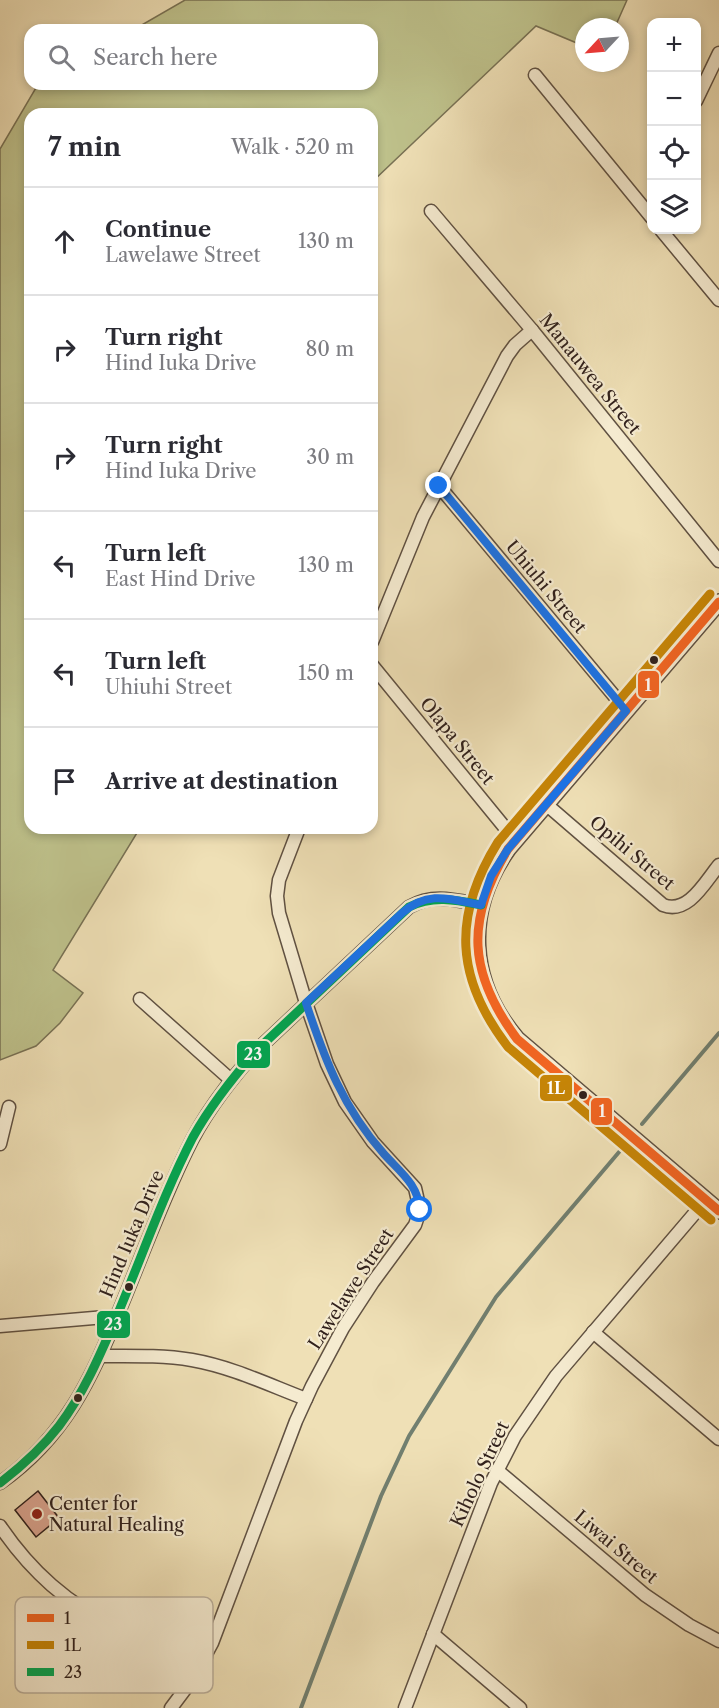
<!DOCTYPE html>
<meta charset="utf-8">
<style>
:root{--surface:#fff;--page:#f7f7f7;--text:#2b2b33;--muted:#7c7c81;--line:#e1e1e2}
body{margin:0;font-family:"Libre Caslon Text",serif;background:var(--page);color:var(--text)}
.controls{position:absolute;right:18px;top:18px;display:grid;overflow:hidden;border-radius:12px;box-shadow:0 3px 9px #0003}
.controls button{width:54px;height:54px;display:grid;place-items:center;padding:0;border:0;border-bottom:2px solid var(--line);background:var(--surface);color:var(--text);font:30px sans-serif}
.compass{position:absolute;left:575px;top:18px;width:54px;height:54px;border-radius:50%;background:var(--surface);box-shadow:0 3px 9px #0003;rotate:244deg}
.stop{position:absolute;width:18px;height:18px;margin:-14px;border:4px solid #1a73e8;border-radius:50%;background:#fff}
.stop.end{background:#1a73e8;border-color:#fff;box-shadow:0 2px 6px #0008}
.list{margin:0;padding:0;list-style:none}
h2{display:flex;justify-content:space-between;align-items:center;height:78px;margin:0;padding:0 24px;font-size:26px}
h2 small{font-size:20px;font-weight:400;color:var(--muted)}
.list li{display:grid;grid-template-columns:39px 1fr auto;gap:18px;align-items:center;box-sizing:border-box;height:108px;padding:0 24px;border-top:2px solid var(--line)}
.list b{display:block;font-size:22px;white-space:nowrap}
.list p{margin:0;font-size:20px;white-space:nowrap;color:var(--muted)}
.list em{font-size:20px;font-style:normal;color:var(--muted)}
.icon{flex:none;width:33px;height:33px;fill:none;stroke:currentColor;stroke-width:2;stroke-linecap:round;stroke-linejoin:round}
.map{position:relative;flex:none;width:719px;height:1708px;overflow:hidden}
.search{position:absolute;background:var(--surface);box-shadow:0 3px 9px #0003;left:24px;top:24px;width:354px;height:66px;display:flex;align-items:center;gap:15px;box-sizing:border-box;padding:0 21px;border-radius:18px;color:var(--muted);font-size:22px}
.panel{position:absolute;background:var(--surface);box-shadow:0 3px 9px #0003;left:24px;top:108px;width:354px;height:726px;border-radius:18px}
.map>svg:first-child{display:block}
.green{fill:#bec18b;stroke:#787154;stroke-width:1.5}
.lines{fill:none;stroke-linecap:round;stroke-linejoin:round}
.stream{stroke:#717f70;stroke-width:4}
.building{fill:#daa48f;stroke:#31211c;stroke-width:1.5}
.minor-casing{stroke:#605142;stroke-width:15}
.tertiary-casing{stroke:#605142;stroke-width:18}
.minor{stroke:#f5ebd0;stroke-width:12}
.tertiary{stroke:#f5ebd0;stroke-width:15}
.bus-1-casing{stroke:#f5ebd0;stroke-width:14}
.bus-2-casing{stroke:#f5ebd0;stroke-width:14}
.bus-3-casing{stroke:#f5ebd0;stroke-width:14}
.bus-1{stroke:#f26522;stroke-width:9}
.bus-2{stroke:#c68507;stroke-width:9}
.bus-3{stroke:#00a651;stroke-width:9}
.route{stroke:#1a73e8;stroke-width:8}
.bus-dot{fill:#31211c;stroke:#f5ebd0;stroke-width:2}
.poi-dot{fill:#8f2418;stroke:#f5ebd0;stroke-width:2}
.labels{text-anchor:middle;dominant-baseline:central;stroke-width:4.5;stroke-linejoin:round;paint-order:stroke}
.street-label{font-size:18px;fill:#31211c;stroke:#f5ebd0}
.poi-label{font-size:18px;fill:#31211c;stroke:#f5ebd0;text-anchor:start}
.key{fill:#f5ebd0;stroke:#baae9a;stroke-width:1.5}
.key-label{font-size:16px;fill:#31211c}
.line-badge{stroke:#f5ebd0;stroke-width:2}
.badge-label{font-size:16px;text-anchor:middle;font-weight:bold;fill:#fff}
</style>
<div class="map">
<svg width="719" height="1708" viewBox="0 0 719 1708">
<rect width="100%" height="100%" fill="#efe0b6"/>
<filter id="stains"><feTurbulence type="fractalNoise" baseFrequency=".00333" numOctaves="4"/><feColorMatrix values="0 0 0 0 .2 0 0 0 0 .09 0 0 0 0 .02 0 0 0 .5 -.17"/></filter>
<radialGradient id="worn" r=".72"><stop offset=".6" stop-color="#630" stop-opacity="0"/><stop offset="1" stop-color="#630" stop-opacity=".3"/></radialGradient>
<polygon class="green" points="185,0 627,0 615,27 584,27 584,46 536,26 372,182 372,114 30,114 30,828 140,828 53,970 83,993 60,1023 36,1046 0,1060 0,149 37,86 40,84 372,84 372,30 133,30"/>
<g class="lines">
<g class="stream">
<polyline points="642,1124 719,1033"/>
<polyline points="301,1708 381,1496 409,1436 496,1297 625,1145"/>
</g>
</g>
<polygon class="building" points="38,1491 59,1518 36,1537 15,1510"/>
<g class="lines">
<g class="minor-casing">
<g id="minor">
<polyline points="535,75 652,218"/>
<polyline points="696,101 719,53"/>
<polyline points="431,211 532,330 719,561"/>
<polyline points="661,230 719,300"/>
<polyline points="439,486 626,710"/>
<polyline points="372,642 423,517 507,356 515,345 532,330"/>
<polyline points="372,665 515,840"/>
<path d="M547,805L663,905C688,915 705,882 719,865"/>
<polyline points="140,999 231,1080"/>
<polyline points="0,1144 9,1107"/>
<polyline points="0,1326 117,1316"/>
<polyline points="593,1332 719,1439"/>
<path d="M100,1356C131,1356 162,1355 192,1360C232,1367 269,1385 306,1399"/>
<polyline points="497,1470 645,1595 689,1625 719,1641"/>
<path d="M0,1483C65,1437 90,1381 120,1309C142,1256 162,1201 187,1150C205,1112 230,1080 258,1049L409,907C433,893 455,900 481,905"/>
<path d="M0,1526C29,1569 69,1607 118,1627C147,1638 177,1647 206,1657"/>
<polyline points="433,1634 520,1708"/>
<polyline points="171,1708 192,1680 212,1643 296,1421 312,1386 343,1328 373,1282 415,1225 420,1210 415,1188 373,1142 345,1102 327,1064 306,1003 279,913 277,896 279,880 299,828"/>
<polyline points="405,1708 491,1483 515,1436 556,1376 706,1200"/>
</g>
</g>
<g class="tertiary-casing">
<path id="tertiary" d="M719,602L508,849C464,911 468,982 517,1039L719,1211"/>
</g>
<use href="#minor" class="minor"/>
<use href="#tertiary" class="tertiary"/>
<g class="bus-1-casing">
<path id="bus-1" d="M719,602L508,849C465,920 468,973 517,1039L719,1211"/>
</g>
<g class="bus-2-casing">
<path id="bus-2" d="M710,594L498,842C452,916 455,978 508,1047L711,1220"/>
</g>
<g class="bus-3-casing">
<path id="bus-3" d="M0,1483C22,1466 42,1448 59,1426C84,1393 100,1355 116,1318C142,1257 163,1195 193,1137C211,1105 234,1076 258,1049L409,907C433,895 456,900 481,905"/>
</g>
<use href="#bus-1" class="bus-1"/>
<use href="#bus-2" class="bus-2"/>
<use href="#bus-3" class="bus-3"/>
</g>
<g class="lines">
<path class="route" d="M420,1210C418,1184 400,1172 384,1154C343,1108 325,1060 306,1003L402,913C428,890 450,899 481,905L491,876L508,849L626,711L439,486"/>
</g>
<g class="bus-dot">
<circle cx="654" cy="660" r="5"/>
<circle cx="583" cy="1095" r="5"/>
<circle cx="129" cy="1287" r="5"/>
<circle cx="78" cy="1398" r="5"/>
</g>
<circle class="poi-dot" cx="37" cy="1514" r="6"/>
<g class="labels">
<g class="street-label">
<text transform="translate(590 374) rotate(51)">Manauwea Street</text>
<text transform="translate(546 587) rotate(50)">Uhiuhi Street</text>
<text transform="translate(457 741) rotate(51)">Olapa Street</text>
<text transform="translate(632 853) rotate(40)">Opihi Street</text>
<text transform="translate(132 1234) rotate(-67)">Hind Iuka Drive</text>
<text transform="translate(351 1289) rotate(-57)">Lawelawe Street</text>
<text transform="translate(480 1474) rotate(-65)">Kiholo Street</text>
<text transform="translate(616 1547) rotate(40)">Liwai Street</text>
</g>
<g class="poi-label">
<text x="49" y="1504">Center for<tspan x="49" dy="21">Natural Healing</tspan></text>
</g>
</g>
<rect x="15" y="1597" width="198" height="96" rx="9" class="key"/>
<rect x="27" y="1614" width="27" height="8" fill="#f26522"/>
<rect x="27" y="1641" width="27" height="8" fill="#c68507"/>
<rect x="27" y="1668" width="27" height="8" fill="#00a651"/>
<g class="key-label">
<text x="64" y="1624">1</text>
<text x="64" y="1651">1L</text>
<text x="64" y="1678">23</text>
</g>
<g class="line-badge">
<rect x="637" y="670" width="23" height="29" rx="6" fill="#f26522"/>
<rect x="236" y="1040" width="35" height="29" rx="6" fill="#00a651"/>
<rect x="539" y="1074" width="34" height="28" rx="6" fill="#c68507"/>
<rect x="590" y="1097" width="23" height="29" rx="6" fill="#f26522"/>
<rect x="96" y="1310" width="35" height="29" rx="6" fill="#00a651"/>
</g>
<g class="badge-label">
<text x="648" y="691">1</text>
<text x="253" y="1060">23</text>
<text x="556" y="1094">1L</text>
<text x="602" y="1117">1</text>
<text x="113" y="1330">23</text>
</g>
<rect width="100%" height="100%" filter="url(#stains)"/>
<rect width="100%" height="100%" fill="url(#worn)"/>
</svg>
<div class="controls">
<button>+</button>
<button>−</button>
<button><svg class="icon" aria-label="locate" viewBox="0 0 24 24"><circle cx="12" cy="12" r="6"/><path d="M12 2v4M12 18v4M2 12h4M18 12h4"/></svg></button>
<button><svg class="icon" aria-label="layers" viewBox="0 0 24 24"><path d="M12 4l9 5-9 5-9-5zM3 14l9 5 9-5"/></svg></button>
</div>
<svg class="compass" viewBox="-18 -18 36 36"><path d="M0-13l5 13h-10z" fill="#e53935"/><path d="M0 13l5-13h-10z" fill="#7c7c81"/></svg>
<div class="stop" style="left:420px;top:1210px"></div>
<div class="stop end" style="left:439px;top:486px"></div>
<div class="search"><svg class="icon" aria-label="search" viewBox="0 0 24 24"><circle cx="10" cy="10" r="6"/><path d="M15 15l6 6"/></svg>Search here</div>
<section class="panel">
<h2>7 min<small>Walk · 520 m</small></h2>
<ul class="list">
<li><svg class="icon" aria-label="ahead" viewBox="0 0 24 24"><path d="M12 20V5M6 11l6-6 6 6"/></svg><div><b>Continue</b><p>Lawelawe Street</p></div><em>130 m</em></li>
<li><svg class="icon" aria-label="right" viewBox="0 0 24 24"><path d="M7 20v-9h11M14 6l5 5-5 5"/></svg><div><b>Turn right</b><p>Hind Iuka Drive</p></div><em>80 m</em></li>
<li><svg class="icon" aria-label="right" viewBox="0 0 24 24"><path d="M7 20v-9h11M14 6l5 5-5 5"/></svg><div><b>Turn right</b><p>Hind Iuka Drive</p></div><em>30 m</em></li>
<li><svg class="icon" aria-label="left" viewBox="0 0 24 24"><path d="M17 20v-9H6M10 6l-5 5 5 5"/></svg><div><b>Turn left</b><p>East Hind Drive</p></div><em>130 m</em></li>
<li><svg class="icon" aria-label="left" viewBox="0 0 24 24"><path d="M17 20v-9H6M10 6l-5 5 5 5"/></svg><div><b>Turn left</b><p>Uhiuhi Street</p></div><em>150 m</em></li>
<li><svg class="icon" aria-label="arrive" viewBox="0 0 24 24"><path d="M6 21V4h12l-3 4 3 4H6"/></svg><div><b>Arrive at destination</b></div></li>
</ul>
</section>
</div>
